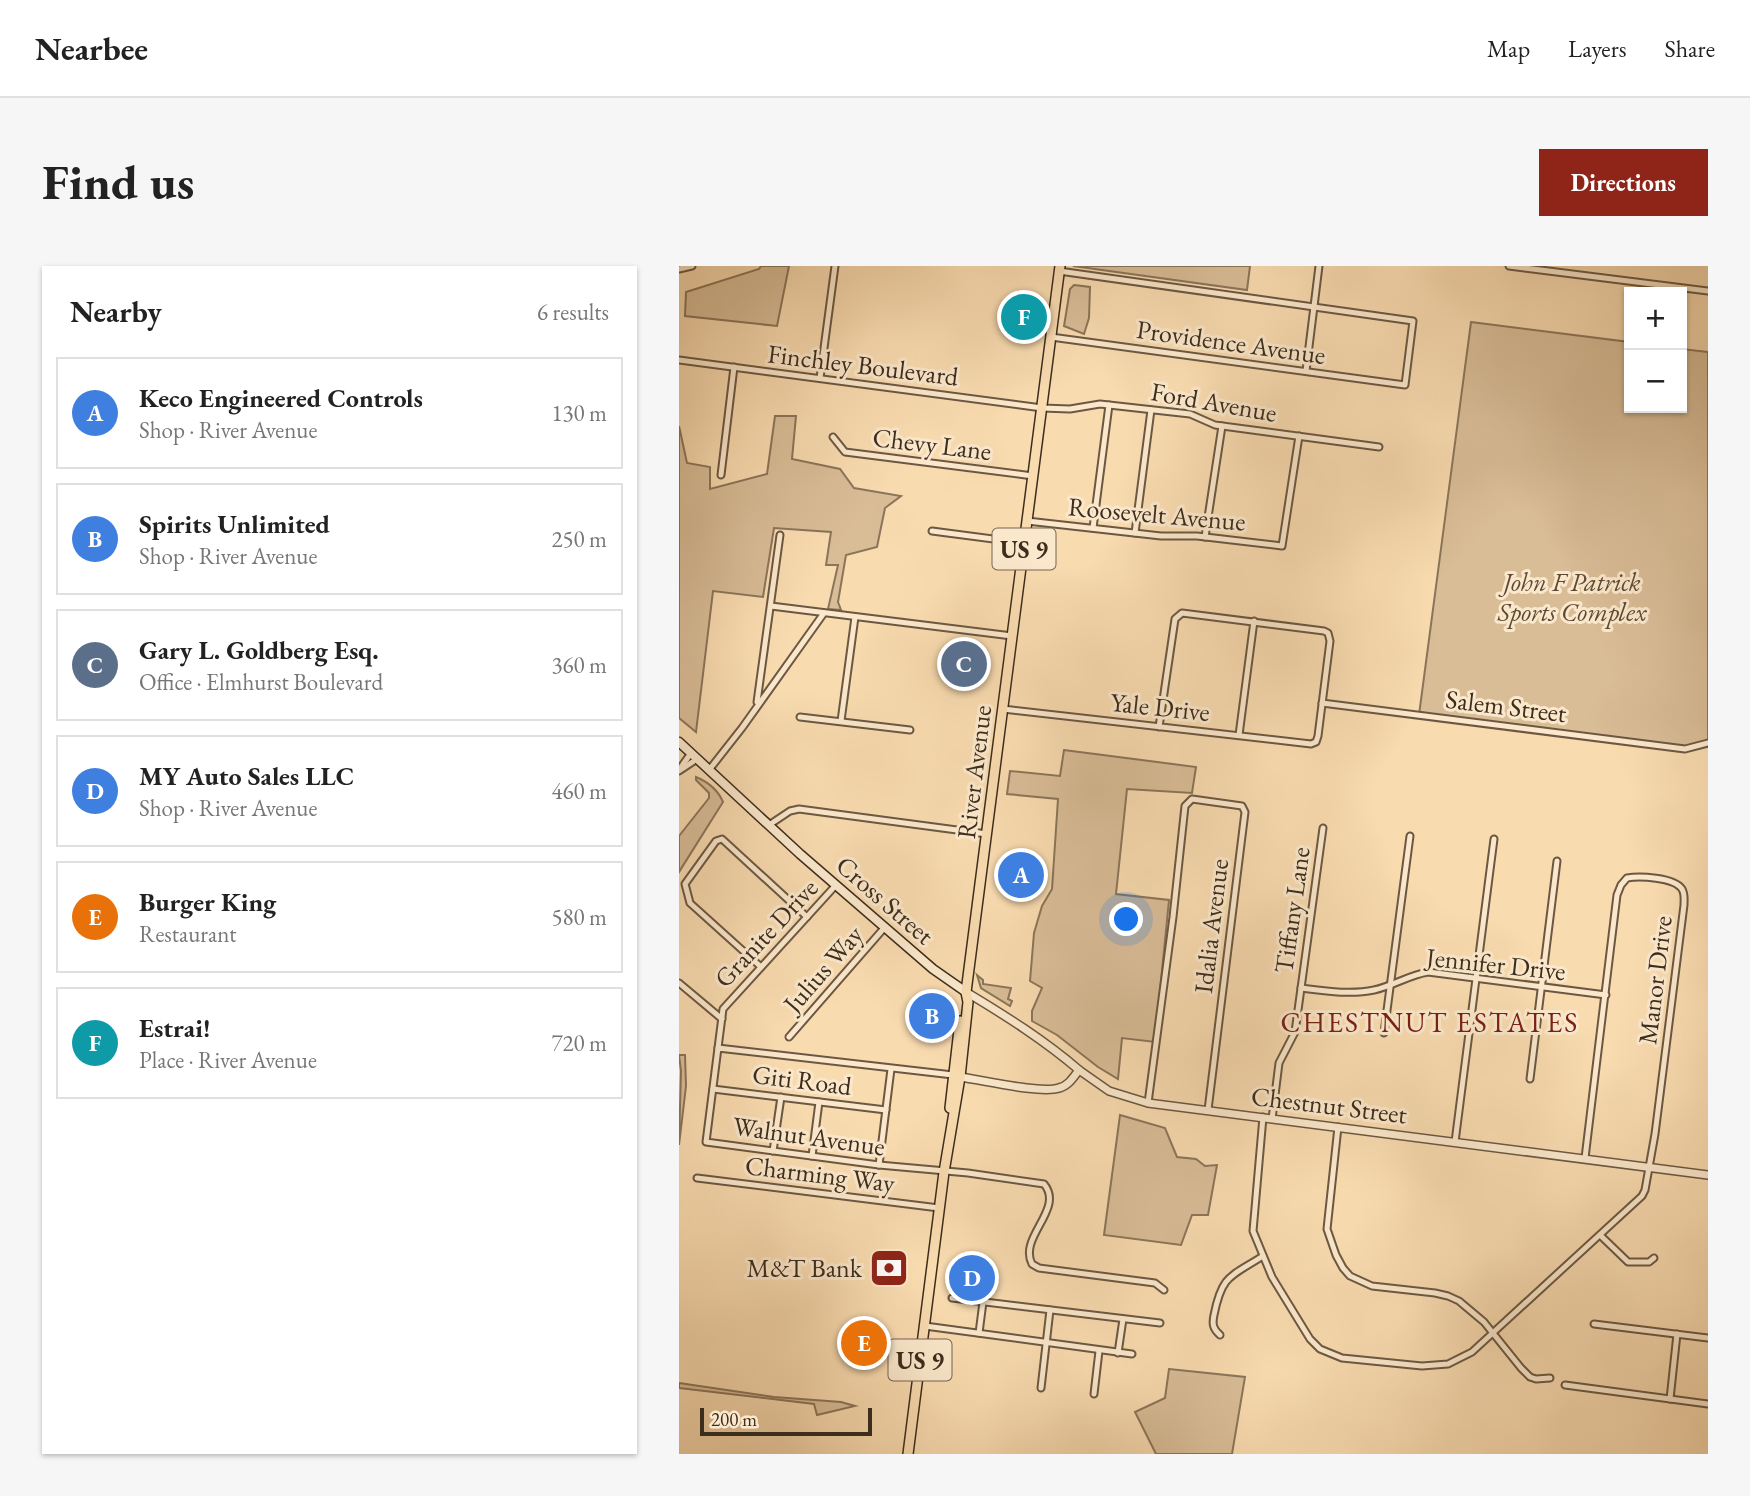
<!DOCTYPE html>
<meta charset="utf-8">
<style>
:root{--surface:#fff;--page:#f6f6f6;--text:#222;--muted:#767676;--line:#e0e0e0;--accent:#8f2418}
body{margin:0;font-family:"EB Garamond",serif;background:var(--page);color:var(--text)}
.controls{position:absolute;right:21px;top:21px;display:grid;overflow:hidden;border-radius:0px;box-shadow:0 2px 5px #0004}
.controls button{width:63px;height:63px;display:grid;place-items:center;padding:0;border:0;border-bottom:2px solid var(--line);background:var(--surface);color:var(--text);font:35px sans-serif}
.scale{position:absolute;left:21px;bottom:18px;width:172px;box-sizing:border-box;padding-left:7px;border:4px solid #3d2d1d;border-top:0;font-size:19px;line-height:24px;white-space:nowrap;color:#3d2d1d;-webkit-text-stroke:5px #fbe8cc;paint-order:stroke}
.you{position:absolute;left:448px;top:654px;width:24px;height:24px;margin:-18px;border:5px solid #fff;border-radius:50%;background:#1a73e8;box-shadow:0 0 0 10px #1a73e833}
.badge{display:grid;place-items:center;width:46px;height:46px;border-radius:50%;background:var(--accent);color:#fff;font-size:23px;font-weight:700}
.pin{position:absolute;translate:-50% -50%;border:4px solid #fff;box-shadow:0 2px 7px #0006}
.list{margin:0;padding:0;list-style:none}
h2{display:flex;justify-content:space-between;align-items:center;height:91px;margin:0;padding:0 28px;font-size:30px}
h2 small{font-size:23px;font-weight:400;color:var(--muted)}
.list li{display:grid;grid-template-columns:46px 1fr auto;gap:21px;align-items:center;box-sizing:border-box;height:112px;margin:0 14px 14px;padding:0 14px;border:2px solid var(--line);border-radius:0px}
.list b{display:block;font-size:26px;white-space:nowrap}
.list p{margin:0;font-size:23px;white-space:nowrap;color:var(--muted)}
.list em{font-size:23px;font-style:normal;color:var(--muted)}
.map{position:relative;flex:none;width:1029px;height:1188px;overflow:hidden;border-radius:0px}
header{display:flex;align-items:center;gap:42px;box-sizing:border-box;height:98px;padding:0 35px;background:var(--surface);border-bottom:2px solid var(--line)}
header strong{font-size:33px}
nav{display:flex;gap:38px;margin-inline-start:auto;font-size:24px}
.intro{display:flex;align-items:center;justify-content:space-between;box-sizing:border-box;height:168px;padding:0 42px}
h1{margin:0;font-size:49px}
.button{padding:18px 32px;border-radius:0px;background:var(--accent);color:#fff;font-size:24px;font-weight:700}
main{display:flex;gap:42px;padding:0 42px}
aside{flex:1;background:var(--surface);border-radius:0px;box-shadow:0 2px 5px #0004}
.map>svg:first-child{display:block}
.green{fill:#d9bd97;stroke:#8b755a;stroke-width:2}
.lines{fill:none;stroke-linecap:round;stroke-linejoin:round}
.minor-casing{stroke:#6c5842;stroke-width:9}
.tertiary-casing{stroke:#6c5842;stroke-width:10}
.secondary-casing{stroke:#3d2d1d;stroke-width:11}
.trunk-casing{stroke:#3d2d1d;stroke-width:12}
.minor{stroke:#fbe8cc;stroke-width:5}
.tertiary{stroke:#fbe8cc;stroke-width:7}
.secondary{stroke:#fbe8cc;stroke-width:8}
.trunk{stroke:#f9dbb0;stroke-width:9}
.labels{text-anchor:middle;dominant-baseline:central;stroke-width:6;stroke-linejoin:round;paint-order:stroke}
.shield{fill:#fbe8cc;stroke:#766552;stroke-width:2}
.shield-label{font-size:24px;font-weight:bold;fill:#3d2d1d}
.street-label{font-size:26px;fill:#3d2d1d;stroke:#fbe8cc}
.park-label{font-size:26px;font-style:italic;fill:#5c4a35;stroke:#fbe8cc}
.poi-label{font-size:26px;fill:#3d2d1d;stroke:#fbe8cc;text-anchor:end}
.neighbourhood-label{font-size:28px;letter-spacing:2px;fill:#7a1f14;stroke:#fbe8cc}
</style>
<header>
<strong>Nearbee</strong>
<nav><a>Map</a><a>Layers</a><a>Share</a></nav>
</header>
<div class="intro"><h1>Find us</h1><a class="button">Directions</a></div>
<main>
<aside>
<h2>Nearby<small>6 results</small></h2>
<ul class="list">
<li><span class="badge" style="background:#3f7fe0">A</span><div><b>Keco Engineered Controls</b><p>Shop · River Avenue</p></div><em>130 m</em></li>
<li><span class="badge" style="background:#3f7fe0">B</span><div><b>Spirits Unlimited</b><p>Shop · River Avenue</p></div><em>250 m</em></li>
<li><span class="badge" style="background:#5c6f8a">C</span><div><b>Gary L. Goldberg Esq.</b><p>Office · Elmhurst Boulevard</p></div><em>360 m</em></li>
<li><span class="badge" style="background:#3f7fe0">D</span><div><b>MY Auto Sales LLC</b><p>Shop · River Avenue</p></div><em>460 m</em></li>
<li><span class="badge" style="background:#e8710a">E</span><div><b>Burger King</b><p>Restaurant</p></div><em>580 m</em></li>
<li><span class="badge" style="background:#0f9aa8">F</span><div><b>Estrai!</b><p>Place · River Avenue</p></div><em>720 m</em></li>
</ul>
</aside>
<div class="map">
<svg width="1029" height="1188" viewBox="0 0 1029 1188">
<rect width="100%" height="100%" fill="#f9dbb0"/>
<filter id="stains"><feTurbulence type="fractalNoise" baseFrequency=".00286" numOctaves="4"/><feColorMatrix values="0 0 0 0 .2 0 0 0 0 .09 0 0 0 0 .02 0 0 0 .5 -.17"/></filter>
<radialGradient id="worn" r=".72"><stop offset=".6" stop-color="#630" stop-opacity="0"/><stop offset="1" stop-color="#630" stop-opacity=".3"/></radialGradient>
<g class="green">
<polygon points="82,0 110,0 98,60 6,50 7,26 80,3"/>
<polygon points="394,0 571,0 568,24"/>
<polygon points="395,19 411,21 410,52 405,68 385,60 391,23"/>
<polygon points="792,56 950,76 950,142 1003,142 1003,83 1029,86 1029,477 1006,483 740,449"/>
<polygon points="96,150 117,150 113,193 161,203 175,222 222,230 206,242 198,281 167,289 159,336 162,344 149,343 159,299 147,299 152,266 95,262 84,331 34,325 17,466 0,452 0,160 8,197 31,201 31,223 88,208"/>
<polygon points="385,484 517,501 513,527 448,523 437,628 490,634 476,776 443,772 439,813 419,801 378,769 353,755 353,745 363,722 351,715 355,667 363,640 373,623 379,533 328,528 331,505 381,510"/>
<path d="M17,511C29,516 39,524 44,536L0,606V570L30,532V527L17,514Z"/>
<polygon points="298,709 304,714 304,718 332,722 329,733 333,735 331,740 302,722"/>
<polygon points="0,789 6,789 7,820 0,879 2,805"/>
<polygon points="441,849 486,862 498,891 517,893 526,900 538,899 529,949 513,949 502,979 425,969"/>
<polygon points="490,1103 566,1111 553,1188 477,1188 456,1146 486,1132"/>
<polygon points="0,1117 95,1131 162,1136 176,1140 138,1149 135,1138 0,1122"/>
</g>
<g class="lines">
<g class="minor-casing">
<g id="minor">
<polyline points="830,0 1029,25"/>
<polyline points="0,3 13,0"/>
<polyline points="372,71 726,119 734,55 380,5"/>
<polyline points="0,94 363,142 391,143 421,138 511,148 536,159 700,181"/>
<polyline points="627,105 640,0"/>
<polyline points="141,112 156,0"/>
<polyline points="154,171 166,186 354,210"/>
<polyline points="42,209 55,101"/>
<polyline points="348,255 482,270 518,270 603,280 620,170"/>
<polyline points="414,262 430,139"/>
<polyline points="253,265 345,277"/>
<polyline points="456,267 472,144"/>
<polyline points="526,271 543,160"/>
<polyline points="92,340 333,370"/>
<polyline points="78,436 101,269"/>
<polyline points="643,437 1006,483 1029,477"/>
<path d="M324,443C427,455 530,466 632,478L637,476L639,470L651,375L649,367L645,365L503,347L496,353L480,461"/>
<polyline points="121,451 231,464"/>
<polyline points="162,455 176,351"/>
<polyline points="560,469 575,355"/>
<polyline points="0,504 12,487"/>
<polyline points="30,504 63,462 145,347"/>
<polyline points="0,505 18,493"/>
<polyline points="90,559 111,545 120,543 308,568"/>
<polyline points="82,701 11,637 6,618 37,575 43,573 128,651"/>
<polyline points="0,717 43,753"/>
<path d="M622,722C646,725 672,729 695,724C714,720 730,709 749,706L927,729"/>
<polyline points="705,767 731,570"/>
<polyline points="110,771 206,661"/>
<polyline points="39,782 44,743 157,619"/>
<path d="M274,809L39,782L27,876L200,899L289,907L365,918C386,943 339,971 353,998L360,1002L476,1017L485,1024"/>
<polyline points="851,813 878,595"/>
<polyline points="34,823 207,844"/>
<polyline points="469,837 494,651 506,540 513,533 563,540 566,546 529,844"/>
<path d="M584,851L574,965L593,1011L631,1073L641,1083L663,1092L743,1100L769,1098L793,1086L963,930L966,924L976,868L1005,639C1005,633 1006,628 1003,623C995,611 960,610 948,612L942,619L938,629L906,892"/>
<polyline points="593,853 600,797 616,766 644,562"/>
<polyline points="659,861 648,963 657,989 664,1002 671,1010 693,1020 756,1027 769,1030 780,1035 805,1056 842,1102 851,1111 857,1113 871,1112"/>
<polyline points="776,876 815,573"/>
<polyline points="94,885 102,831"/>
<polyline points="133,890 140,836"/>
<polyline points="200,899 212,803"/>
<polyline points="18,912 260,942"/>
<polyline points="921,969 949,996 970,996 975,992"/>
<polyline points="273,1032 481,1057"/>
<polyline points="915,1058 1029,1072"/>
<polyline points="246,1060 453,1088"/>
<polyline points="300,1067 304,1036"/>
<path d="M541,1069C534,1063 533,1058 535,1049C543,1009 551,1011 584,990"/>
<polyline points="439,1087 444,1053"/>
<polyline points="886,1119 1029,1138"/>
<polyline points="362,1122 371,1044"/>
<polyline points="415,1128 420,1085"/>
<polyline points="991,1133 998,1068"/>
</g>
</g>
<g class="tertiary-casing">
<g id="tertiary">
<path d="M287,726C327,750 365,774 400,804"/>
<path d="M281,811C304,814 361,828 380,822C389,820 394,812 400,804L430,825L469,837L1029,909"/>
</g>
</g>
<g class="secondary-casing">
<polyline id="secondary" points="0,476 121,588 254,703 287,726"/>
</g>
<g class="trunk-casing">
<g id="trunk">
<polyline points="271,842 281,755"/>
<polyline points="229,1188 265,906 281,811 289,736 287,726 381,0"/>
</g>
</g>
<use href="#minor" class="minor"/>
<use href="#tertiary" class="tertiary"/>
<use href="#secondary" class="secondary"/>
<use href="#trunk" class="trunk"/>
</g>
<defs>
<g id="bank-square" transform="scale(2.0125)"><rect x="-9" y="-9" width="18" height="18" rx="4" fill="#8f2418" stroke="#fbe8cc"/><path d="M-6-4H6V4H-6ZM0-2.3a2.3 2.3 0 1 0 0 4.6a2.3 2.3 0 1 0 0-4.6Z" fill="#fff"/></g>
</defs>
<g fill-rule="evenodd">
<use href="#bank-square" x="210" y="1002"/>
</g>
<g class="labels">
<g class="shield">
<rect x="313.5" y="262.5" width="63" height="41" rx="5"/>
<rect x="209.5" y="1073.5" width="63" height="41" rx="5"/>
</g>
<g class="shield-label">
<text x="345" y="283">US 9</text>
<text x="241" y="1094">US 9</text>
</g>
<g class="street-label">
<text transform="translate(552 76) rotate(8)">Providence Avenue</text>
<text transform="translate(184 99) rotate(7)">Finchley Boulevard</text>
<text transform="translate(535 136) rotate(10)">Ford Avenue</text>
<text transform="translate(253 178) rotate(7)">Chevy Lane</text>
<text transform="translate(478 248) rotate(5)">Roosevelt Avenue</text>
<text transform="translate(827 440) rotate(7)">Salem Street</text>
<text transform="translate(481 441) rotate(6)">Yale Drive</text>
<text transform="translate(295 506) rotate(-83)">River Avenue</text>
<text transform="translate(206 634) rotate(41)">Cross Street</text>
<text transform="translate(613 644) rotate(-82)">Tiffany Lane</text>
<text transform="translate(532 660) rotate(-83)">Idalia Avenue</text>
<text transform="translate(87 667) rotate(-47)">Granite Drive</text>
<text transform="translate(817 698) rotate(6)">Jennifer Drive</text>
<text transform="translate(144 703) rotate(-49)">Julius Way</text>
<text transform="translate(976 714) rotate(-83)">Manor Drive</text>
<text transform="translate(123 814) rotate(7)">Giti Road</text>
<text transform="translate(650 839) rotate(7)">Chestnut Street</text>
<text transform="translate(130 870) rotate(8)">Walnut Avenue</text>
<text transform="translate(141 908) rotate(7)">Charming Way</text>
</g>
<g class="park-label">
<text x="893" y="316">John F Patrick<tspan x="893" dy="30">Sports Complex</tspan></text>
</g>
<g class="poi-label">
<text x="183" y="1002">M&amp;T Bank</text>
</g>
<g class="neighbourhood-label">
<text x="751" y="756">CHESTNUT ESTATES</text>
</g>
</g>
<rect width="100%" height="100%" filter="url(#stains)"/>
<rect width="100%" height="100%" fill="url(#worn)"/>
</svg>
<div class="controls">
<button>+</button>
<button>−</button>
</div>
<div class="scale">200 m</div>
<div class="you"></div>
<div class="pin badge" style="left:342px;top:609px;background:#3f7fe0">A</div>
<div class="pin badge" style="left:253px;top:750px;background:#3f7fe0">B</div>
<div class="pin badge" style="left:285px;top:398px;background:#5c6f8a">C</div>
<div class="pin badge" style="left:293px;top:1012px;background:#3f7fe0">D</div>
<div class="pin badge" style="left:185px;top:1077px;background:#e8710a">E</div>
<div class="pin badge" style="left:345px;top:51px;background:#0f9aa8">F</div>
</div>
</main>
